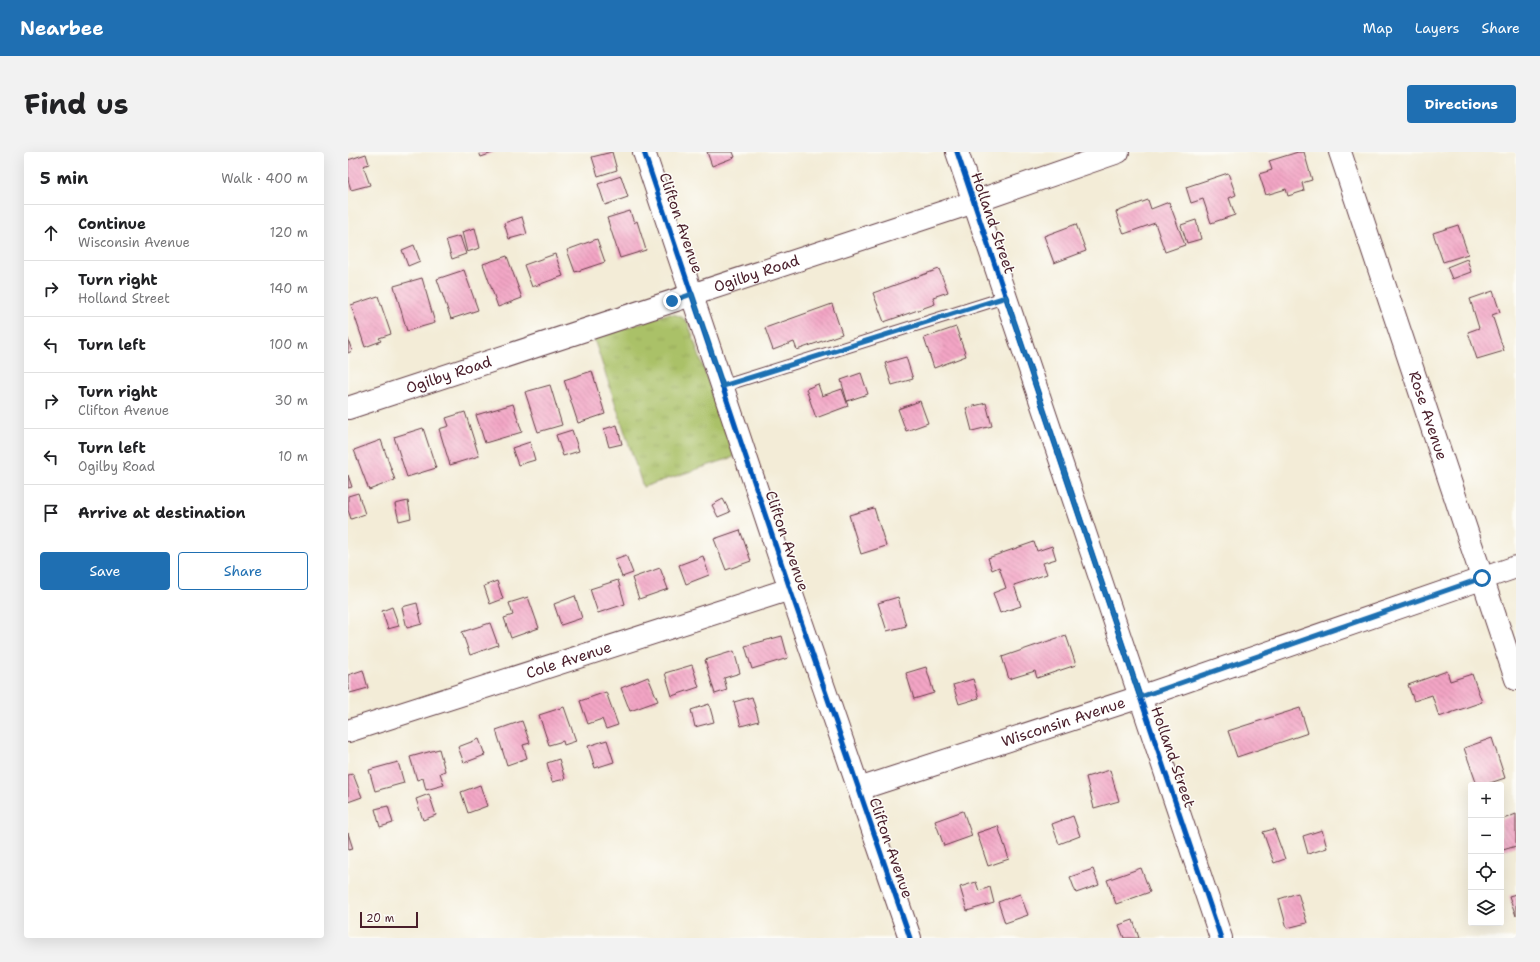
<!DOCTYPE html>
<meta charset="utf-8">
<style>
:root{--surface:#fff;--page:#f2f2f2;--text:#202124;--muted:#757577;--line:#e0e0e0;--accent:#1f6fb2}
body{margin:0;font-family:"Shantell Sans",sans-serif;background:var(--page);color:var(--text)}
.controls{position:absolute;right:12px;bottom:12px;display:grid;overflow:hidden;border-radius:4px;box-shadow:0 4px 16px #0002}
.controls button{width:36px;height:36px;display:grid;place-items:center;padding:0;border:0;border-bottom:1px solid var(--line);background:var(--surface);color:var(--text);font:20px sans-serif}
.scale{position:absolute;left:12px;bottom:10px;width:58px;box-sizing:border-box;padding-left:4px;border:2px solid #4a1f2b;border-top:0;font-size:11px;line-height:14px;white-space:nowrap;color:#4a1f2b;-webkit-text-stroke:3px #fdfcf7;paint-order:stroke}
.stop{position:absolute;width:12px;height:12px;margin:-9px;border:3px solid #1f6fb2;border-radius:50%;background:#fff}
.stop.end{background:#1f6fb2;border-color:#fff;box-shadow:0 1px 4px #0008}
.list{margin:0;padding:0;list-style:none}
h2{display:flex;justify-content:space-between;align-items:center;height:52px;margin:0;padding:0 16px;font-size:17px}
h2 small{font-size:13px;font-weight:400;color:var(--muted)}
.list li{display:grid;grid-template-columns:26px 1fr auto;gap:12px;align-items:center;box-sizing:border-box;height:56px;padding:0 16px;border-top:1px solid var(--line)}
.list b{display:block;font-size:15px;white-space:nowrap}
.list p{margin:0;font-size:13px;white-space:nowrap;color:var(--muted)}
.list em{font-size:13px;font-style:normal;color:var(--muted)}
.actions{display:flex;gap:8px;padding:12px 16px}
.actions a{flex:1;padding:9px 0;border:1px solid var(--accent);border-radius:4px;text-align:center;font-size:14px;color:var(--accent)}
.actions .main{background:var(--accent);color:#fff}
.icon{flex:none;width:22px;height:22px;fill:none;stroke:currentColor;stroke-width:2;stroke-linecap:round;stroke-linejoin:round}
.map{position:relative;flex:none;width:1168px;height:786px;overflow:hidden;border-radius:4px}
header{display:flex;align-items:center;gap:24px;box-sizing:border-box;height:56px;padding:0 20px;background:var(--accent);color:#fff}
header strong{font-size:19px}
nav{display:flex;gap:22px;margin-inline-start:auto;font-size:14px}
.intro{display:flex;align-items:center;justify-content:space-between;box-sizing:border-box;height:96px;padding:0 24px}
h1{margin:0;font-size:28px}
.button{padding:10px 18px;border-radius:4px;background:var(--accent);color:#fff;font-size:14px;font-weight:700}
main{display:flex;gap:24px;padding:0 24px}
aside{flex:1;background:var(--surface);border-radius:4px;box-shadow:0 4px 16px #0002}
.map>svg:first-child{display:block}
.grass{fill:url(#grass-tufts);stroke:#7a7049}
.building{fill:url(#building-back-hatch)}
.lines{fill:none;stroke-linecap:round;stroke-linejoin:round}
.service-casing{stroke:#633e45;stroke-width:13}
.minor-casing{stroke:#633e45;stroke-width:24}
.tertiary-casing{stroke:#633e45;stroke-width:24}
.service{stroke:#fff;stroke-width:11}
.minor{stroke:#fff;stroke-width:22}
.tertiary{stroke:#fff;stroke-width:22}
.cycleway-casing{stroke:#fdfcf7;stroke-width:8}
.cycleway{stroke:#0057b8;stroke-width:5}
.route{stroke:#1f6fb2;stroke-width:5}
.labels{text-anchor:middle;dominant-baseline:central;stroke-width:3;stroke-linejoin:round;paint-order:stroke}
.street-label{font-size:15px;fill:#4a1f2b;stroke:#fdfcf7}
</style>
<header>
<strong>Nearbee</strong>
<nav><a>Map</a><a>Layers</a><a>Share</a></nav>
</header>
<div class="intro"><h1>Find us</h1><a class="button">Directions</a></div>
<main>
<aside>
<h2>5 min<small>Walk · 400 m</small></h2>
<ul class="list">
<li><svg class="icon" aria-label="ahead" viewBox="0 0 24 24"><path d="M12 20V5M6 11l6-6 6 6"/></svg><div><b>Continue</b><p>Wisconsin Avenue</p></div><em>120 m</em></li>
<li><svg class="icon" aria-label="right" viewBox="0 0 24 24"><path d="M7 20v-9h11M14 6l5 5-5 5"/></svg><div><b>Turn right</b><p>Holland Street</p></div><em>140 m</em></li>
<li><svg class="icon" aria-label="left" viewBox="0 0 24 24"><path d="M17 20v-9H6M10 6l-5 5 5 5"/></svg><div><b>Turn left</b></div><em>100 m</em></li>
<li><svg class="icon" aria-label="right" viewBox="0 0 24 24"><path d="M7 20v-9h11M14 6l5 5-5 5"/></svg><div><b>Turn right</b><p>Clifton Avenue</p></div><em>30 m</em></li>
<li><svg class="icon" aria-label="left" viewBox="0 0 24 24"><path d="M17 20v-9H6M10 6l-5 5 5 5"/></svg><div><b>Turn left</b><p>Ogilby Road</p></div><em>10 m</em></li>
<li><svg class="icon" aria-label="arrive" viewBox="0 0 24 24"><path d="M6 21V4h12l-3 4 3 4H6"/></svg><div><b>Arrive at destination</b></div></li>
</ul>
<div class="actions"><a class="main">Save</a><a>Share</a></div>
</aside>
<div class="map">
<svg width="1168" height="786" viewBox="0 0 1168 786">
<defs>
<pattern id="grass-tufts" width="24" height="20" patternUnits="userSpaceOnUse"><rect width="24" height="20" fill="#aac167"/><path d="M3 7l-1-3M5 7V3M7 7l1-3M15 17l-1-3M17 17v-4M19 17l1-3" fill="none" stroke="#94a55a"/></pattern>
<pattern id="building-back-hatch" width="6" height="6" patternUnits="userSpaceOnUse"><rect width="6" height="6" fill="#f3a5c5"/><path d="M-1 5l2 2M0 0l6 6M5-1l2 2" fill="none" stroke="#c786a0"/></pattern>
</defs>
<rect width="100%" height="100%" fill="#fdfcf7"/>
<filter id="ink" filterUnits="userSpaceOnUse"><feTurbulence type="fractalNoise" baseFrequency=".025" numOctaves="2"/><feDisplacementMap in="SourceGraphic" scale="8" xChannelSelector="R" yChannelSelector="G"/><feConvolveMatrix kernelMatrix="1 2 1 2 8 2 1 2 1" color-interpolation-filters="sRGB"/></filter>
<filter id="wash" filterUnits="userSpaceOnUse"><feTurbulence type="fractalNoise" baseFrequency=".012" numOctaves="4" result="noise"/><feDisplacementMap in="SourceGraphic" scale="16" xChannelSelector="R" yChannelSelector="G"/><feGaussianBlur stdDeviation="0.9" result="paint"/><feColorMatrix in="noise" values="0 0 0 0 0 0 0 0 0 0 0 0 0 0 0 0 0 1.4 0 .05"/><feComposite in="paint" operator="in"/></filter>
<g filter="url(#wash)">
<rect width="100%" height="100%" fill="#f3ecd7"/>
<path class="grass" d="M319,162C329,162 334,164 340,171L386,305L295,335L246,187Z"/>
<g id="blocks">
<g class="building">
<polygon points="131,0 147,0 133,5"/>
<polygon points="264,0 269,18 250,24 244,5"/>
<polygon points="359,0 385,0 387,5 364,14"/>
<polygon points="950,0 956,0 964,28 954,31 956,39 940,44 938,37 918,43 911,22 924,18 921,9"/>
<polygon points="18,2 21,12 15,14 22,33 3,38 0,28 0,8"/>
<polygon points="880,21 888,43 881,46 887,63 863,71 855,47 843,51 838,35"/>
<polygon points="273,24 280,45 257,53 250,32"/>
<polygon points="800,48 803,57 821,50 837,93 817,100 807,71 776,82 768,60"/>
<polygon points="282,59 286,71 289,69 298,98 272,106 259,66"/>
<polygon points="174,65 179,82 161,87 156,71"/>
<polygon points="848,68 853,87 839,91 833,73"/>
<polygon points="728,72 738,99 706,111 696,84"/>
<polygon points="1110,73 1120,102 1095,110 1085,81"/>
<polygon points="127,76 132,96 119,100 114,80"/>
<polygon points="112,84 118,102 104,107 98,88"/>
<polygon points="249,87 257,110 227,120 219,98"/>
<polygon points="66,93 72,109 60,114 54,98"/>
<polygon points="207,102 215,124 184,135 176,113"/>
<polygon points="159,104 174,146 150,155 135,112"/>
<polygon points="1119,107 1123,120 1104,127 1099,115"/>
<polygon points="591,117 600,140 585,145 587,152 536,170 525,141"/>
<polygon points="116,118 130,158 103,167 89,127"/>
<polygon points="74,126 87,171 59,179 46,134"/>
<polygon points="1145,139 1152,160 1144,163 1156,199 1129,207 1120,180 1131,176 1122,147"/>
<polygon points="30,144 43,182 31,186 33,189 17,195 3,153"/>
<polygon points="484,152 494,182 449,198 446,190 425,198 417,176"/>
<polygon points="608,175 618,204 586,216 576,186"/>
<polygon points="0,187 4,199 0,201"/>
<polygon points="558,205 565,227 544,233 537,211"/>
<polygon points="244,219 257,262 230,271 216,228"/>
<polygon points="513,221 520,242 499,249 493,228"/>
<polygon points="470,232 474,244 494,237 500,254 468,266 458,237"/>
<polygon points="202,233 214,273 190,280 177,240"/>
<polygon points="572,249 580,271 558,279 550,257"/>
<polygon points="638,251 644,274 624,279 618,256"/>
<polygon points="165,252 174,280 137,291 128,263"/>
<polygon points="117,260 131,304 102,313 91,277 101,274 98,266"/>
<polygon points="269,273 274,292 261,295 256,277"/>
<polygon points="75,276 88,316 59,325 46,285"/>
<polygon points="224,278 231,299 215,304 208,283"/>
<polygon points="33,288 47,328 21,338 6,298"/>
<polygon points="182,290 187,308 170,313 164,296"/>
<polygon points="0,323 4,335 0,336"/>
<polygon points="10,341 17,362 3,367 0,358 0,344"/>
<polygon points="375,347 382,360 370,365 364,353"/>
<polygon points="60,349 63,366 51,369 47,352"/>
<polygon points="526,356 538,394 513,402 501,363"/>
<polygon points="392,378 403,409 378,418 366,387"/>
<polygon points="686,390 689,399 704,394 708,407 695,411 699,422 666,433 673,454 652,461 645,441 658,436 651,415 644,418 640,406"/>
<polygon points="278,403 285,421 274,425 267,407"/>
<polygon points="355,404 361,423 338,432 331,413"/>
<polygon points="312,416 320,437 291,447 284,426"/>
<polygon points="270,428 277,452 250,461 242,437"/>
<polygon points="149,429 155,447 142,452 136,434"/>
<polygon points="227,444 234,466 213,473 206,452"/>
<polygon points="180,445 191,476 163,486 156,466 165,463 161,451"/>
<polygon points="550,445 558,474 539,479 530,451"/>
<polygon points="69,451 74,472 59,476 54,455"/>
<polygon points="44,455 51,474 40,477 34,459"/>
<polygon points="142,471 150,493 122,503 114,480"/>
<polygon points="718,483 728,513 689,526 687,519 661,527 654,505"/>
<polygon points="434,484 440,506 404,517 397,494"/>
<polygon points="386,499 392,521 376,526 379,538 367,542 357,508"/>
<polygon points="344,513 351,535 324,544 317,521"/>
<polygon points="578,515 586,541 566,547 558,521"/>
<polygon points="15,518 20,536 2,541 0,536 0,523"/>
<polygon points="1099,519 1102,529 1124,522 1134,550 1091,565 1084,543 1066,549 1060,533"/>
<polygon points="300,525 310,549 282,559 273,536"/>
<polygon points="625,527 631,546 611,552 605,533"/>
<polygon points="258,540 270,573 258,577 254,567 240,572 232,549"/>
<polygon points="404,545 411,569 393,574 386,550"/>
<polygon points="361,552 366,570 347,575 343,558"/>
<polygon points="216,555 228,589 216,593 215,589 201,593 191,563"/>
<polygon points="952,556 960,581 889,605 880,579"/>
<polygon points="174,569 182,591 175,593 179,606 159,613 148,578"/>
<polygon points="1144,586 1157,626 1136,633 1129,633 1116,596"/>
<polygon points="131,587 137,603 116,611 110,595"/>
<polygon points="259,588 266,610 247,616 240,594"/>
<polygon points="91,597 97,619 92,621 96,633 78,638 75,626 69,628 62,605"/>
<polygon points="211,607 217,627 204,630 199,611"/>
<polygon points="50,610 56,631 27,639 21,618"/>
<polygon points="762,618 771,649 746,656 738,625"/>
<polygon points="5,622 14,645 0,650 0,623"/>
<polygon points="132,633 139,654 120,661 113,640"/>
<polygon points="81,642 88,663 75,668 68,647"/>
<polygon points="40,654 45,671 32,675 27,657"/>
<polygon points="615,659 624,684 596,694 587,669"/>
<polygon points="1168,662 1168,694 1155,698 1153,691 1153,668"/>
<polygon points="725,664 732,684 711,692 704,672"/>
<polygon points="650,674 661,707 640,714 629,681"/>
<polygon points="926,677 937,707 926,711 915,680"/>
<polygon points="974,678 979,696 960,702 955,684"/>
<polygon points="0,681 5,697 0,698"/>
<polygon points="793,716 802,740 768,752 759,728"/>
<polygon points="745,717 751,733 728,741 722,725"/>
<polygon points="628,730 631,739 642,735 646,751 619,759 612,735"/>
<polygon points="950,741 959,771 939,776 931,747"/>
<polygon points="672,742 680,763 657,771 650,750"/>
<polygon points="1168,742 1168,764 1161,744"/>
<polygon points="785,768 791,786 776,786 771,773"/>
</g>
</g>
</g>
<g filter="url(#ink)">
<use href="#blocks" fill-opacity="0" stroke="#633e45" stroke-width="1"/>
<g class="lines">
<g class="service-casing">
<polyline id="service" points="375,234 658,145"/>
</g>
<g class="minor-casing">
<g id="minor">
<polyline points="609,0 873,786"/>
<path id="s1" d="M992,0L1168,527"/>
<path id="s2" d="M0,579L442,437"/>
<path id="s3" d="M511,637L792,545L1168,415"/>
</g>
</g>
<g class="tertiary-casing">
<g id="tertiary">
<polyline points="296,0 442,437 562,786"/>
<path id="s4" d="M0,256L626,50L770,0"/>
</g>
</g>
<use href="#service" class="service"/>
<use href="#minor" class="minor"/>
<use href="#tertiary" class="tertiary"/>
<g class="cycleway-casing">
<g id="cycleway">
<polyline points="296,0 442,437 562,786"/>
<polyline points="609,0 873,786"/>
</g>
</g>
<use href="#cycleway" class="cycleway"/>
</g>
</g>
<g class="lines" filter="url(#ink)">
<polyline class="route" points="324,149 344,142 375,234 658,145 792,545 1134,426"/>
</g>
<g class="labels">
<g class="street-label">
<text transform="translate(333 71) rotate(71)">Clifton Avenue</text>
<text transform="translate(645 71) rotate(71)">Holland Street</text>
<text stroke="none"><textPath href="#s4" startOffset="430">Ogilby Road</textPath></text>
<text stroke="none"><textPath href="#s4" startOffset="106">Ogilby Road</textPath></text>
<text stroke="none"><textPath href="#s1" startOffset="278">Rose Avenue</textPath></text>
<text transform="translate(439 389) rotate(71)">Clifton Avenue</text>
<text stroke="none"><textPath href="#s2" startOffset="232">Cole Avenue</textPath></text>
<text stroke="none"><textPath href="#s3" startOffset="215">Wisconsin Avenue</textPath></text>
<text transform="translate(825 605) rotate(71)">Holland Street</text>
<text transform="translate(543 696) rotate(71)">Clifton Avenue</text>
</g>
</g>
</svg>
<div class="controls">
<button>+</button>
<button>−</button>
<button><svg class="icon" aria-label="locate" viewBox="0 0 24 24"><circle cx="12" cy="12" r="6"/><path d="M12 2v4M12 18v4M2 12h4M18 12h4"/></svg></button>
<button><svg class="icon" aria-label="layers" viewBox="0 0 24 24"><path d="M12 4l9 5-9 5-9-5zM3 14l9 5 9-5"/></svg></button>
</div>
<div class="scale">20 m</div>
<div class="stop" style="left:1134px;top:426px"></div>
<div class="stop end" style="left:324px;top:149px"></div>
</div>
</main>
